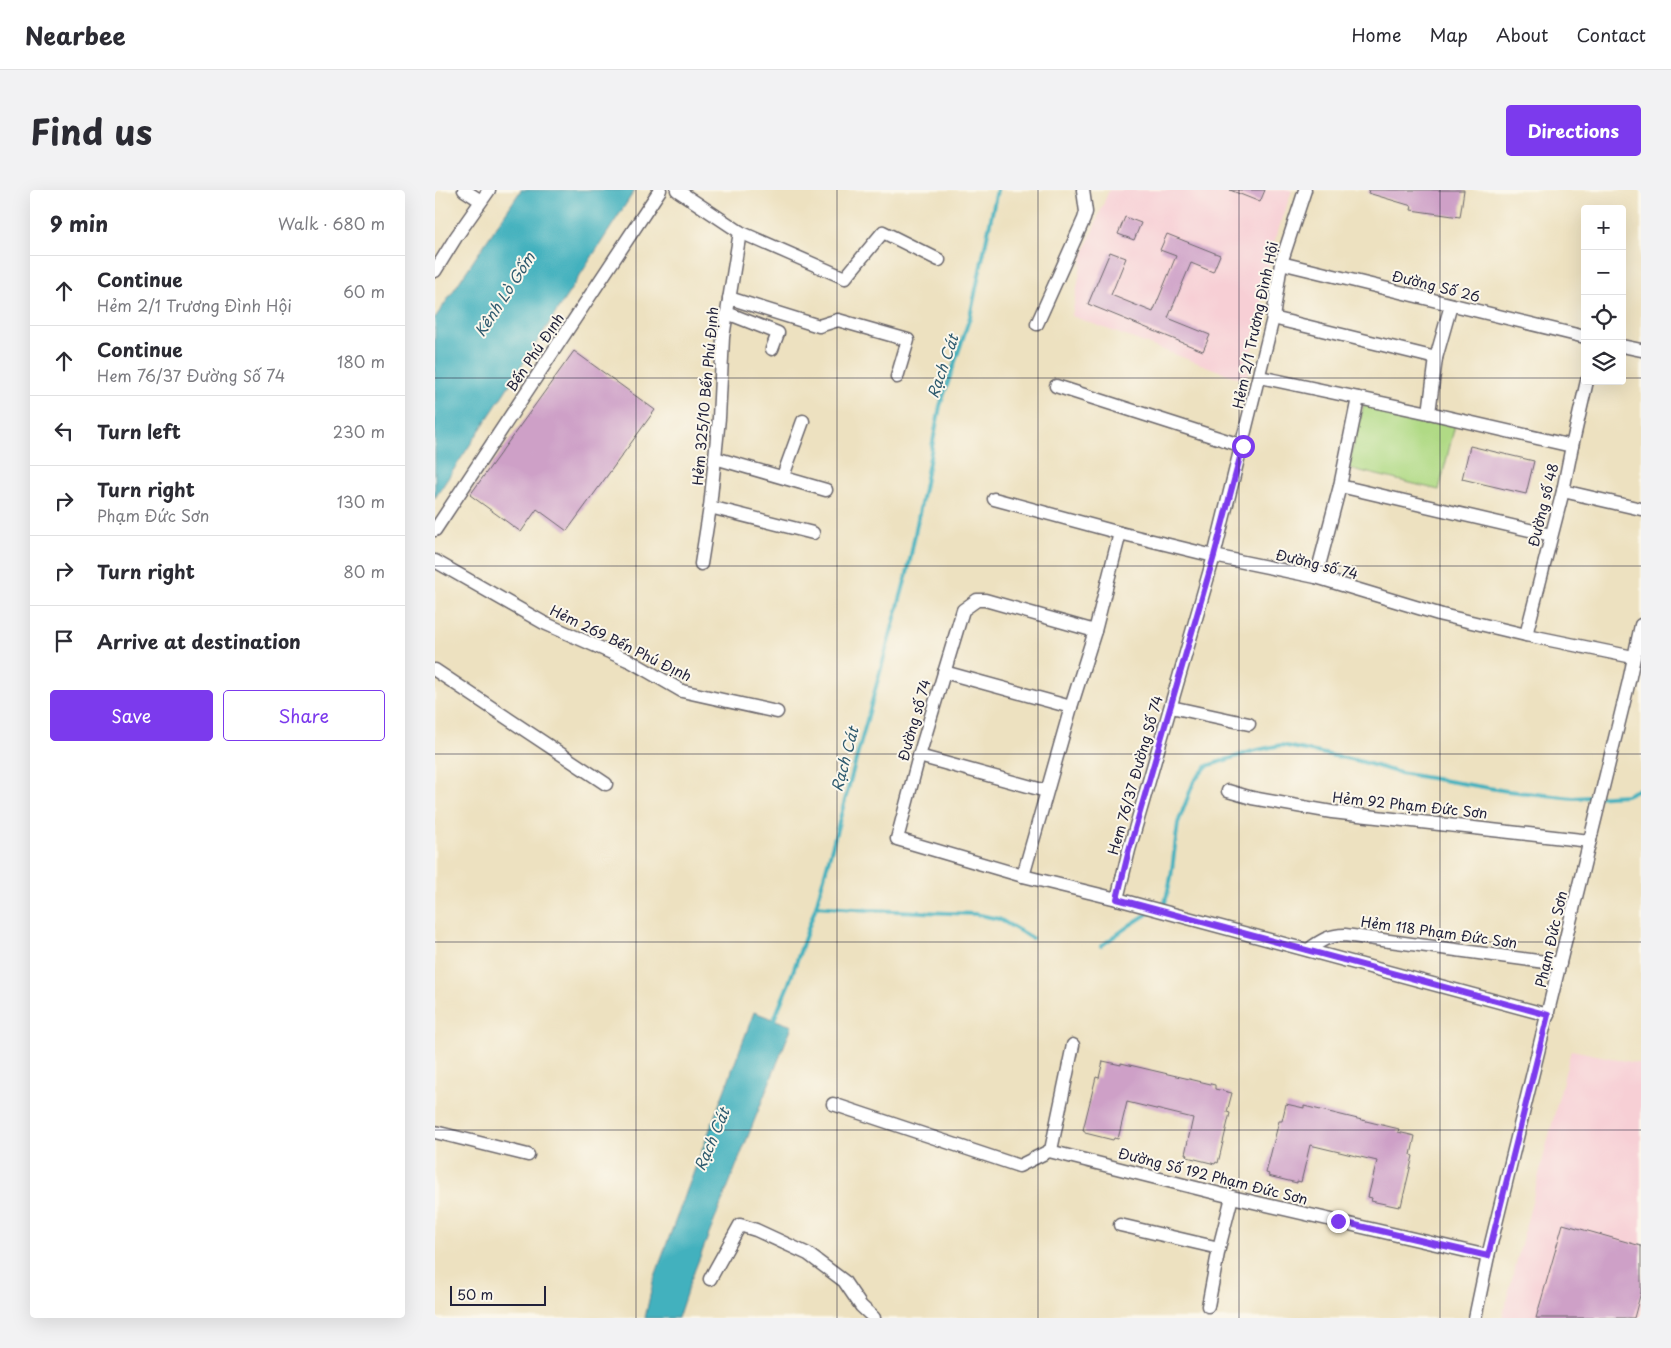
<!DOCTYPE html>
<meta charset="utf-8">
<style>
:root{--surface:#fff;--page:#f2f2f3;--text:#2b2b33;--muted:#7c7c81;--line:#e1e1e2;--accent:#7c3aed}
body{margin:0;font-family:"Playpen Sans",sans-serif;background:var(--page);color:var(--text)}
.controls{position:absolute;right:15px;top:15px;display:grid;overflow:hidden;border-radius:5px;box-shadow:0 5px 20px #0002}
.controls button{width:45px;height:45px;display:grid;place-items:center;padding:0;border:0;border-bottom:1px solid var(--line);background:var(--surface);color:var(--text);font:25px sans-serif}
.scale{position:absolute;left:15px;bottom:12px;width:96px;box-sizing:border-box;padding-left:5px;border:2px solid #22223b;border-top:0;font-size:14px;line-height:18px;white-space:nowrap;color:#22223b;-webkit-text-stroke:4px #fbf7ec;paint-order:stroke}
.stop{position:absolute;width:15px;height:15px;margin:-11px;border:4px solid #7c3aed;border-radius:50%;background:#fff}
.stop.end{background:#7c3aed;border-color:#fff;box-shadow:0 1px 5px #0008}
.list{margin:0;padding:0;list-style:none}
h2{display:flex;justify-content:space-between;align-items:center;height:65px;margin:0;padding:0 20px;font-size:21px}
h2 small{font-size:16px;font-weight:400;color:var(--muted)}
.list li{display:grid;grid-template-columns:32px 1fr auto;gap:15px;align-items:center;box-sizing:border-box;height:70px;padding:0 20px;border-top:1px solid var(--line)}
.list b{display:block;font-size:19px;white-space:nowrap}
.list p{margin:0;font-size:16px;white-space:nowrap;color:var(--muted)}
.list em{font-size:16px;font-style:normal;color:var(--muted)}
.actions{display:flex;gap:10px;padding:15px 20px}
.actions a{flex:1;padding:11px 0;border:1px solid var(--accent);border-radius:5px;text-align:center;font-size:18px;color:var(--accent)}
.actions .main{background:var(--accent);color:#fff}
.icon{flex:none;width:28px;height:28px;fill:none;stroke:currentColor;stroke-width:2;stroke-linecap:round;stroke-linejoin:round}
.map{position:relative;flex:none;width:1206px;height:1128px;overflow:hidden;border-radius:5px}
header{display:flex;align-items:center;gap:30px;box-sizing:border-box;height:70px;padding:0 25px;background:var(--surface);border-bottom:1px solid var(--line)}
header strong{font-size:24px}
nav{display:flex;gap:28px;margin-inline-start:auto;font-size:18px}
.intro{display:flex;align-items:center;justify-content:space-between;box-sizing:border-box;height:120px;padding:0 30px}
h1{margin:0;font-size:35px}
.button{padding:12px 22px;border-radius:5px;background:var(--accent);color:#fff;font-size:18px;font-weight:700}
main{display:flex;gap:30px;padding:0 30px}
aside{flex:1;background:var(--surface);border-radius:5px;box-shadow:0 5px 20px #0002}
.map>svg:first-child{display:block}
.built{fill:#f7cfd5}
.green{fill:#b0da85;stroke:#697e60}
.water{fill:#42b1be;stroke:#326a7c}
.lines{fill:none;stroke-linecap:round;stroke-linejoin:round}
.stream{stroke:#42b1be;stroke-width:4}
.building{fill:#cea0c7}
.minor-casing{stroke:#69656a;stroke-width:15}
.minor{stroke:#fff;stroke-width:12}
.route{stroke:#7c3aed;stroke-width:6}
.grid{fill:none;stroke:#22223b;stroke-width:1;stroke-opacity:0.55}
.labels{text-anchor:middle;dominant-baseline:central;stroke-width:4;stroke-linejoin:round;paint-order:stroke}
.street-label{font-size:14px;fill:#22223b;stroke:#fbf7ec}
.water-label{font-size:15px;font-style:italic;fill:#2f5b6f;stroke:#fbf7ec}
</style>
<header>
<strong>Nearbee</strong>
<nav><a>Home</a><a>Map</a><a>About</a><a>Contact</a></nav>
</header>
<div class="intro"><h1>Find us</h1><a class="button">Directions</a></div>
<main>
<aside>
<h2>9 min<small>Walk · 680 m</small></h2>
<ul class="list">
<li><svg class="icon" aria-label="ahead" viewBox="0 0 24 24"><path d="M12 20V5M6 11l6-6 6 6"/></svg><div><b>Continue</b><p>Hẻm 2/1 Trương Đình Hội</p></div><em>60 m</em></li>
<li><svg class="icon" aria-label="ahead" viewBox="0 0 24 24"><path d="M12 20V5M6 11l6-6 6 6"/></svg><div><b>Continue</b><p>Hem 76/37 Đường Số 74</p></div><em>180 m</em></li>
<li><svg class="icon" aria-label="left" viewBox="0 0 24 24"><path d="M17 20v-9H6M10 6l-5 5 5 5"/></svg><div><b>Turn left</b></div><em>230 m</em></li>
<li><svg class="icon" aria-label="right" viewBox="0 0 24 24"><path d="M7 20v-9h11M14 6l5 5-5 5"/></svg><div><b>Turn right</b><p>Phạm Đức Sơn</p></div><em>130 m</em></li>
<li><svg class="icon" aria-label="right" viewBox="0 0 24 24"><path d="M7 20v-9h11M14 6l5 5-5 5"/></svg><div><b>Turn right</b></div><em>80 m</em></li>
<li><svg class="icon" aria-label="arrive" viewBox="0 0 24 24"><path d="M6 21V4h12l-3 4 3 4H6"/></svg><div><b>Arrive at destination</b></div></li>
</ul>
<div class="actions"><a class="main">Save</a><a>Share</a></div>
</aside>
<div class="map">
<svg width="1206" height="1128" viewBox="0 0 1206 1128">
<rect width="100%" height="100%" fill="#fbf7ec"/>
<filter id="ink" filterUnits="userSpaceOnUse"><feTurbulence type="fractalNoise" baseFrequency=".02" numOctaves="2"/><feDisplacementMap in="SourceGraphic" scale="10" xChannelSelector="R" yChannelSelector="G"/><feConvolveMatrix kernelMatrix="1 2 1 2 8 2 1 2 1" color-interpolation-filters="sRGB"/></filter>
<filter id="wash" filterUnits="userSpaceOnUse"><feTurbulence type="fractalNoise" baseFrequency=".0096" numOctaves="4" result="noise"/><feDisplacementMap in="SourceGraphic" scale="20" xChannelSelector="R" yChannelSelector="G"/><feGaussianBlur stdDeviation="1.12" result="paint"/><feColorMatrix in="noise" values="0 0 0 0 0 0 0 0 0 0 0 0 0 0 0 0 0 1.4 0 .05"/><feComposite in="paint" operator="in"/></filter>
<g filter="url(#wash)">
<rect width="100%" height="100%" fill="#ede1c0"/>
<g class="built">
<polygon points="674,0 857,0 837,59 811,191 637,126 648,65"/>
<polygon points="1136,860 1206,874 1206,1128 1067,1128"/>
</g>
<polygon class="green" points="929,213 1020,235 1004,300 913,278"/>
<g class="water">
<polygon points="86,0 200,0 64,211 0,308 0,128"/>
<polygon points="319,822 357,836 255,1092 243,1128 210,1128 218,1092 232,1053"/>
</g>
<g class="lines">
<g class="stream">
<polyline points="381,716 433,720 540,724 564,729 597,748"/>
<polyline points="723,717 730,713 736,687 743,633 759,591 772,576 818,561 846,555 924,571 965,583 1072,601 1138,608 1191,605 1206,598"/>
<polyline points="666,756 695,735 717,721"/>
<polyline points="338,832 354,793 381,716 473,380 505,216 535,127 562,0"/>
</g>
</g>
<g id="blocks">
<g class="building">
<polygon points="795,0 830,0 825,12"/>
<polygon points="934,0 1029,0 1025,27 976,20 977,16 933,3"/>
<polygon points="690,27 706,33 699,50 683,44"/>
<polygon points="732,44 785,65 778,82 756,73 733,128 775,145 768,161 653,114 675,62 691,68 676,105 718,122 741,66 725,60"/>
<polygon points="139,161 220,220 132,341 102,319 86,342 35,305"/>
<polygon points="1035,256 1099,271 1091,304 1027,289"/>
<polygon points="668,871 686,875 686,873 780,895 780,899 797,903 792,922 795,923 783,973 781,972 780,974 752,967 753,965 750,964 758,928 692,912 683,949 679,948 678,950 650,943 650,941 648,940 661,887 664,888"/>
<polygon points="851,914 869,918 869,916 964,939 963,942 980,946 976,965 978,966 966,1016 964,1015 964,1017 936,1011 937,1008 933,1007 942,971 875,955 866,992 862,991 862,993 833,986 834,984 831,983 844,931 847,931"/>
<polygon points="1128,1034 1206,1056 1206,1102 1199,1128 1101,1128"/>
</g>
</g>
</g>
<g filter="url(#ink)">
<use href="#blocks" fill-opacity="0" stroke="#69656a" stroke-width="1"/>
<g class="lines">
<g class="minor-casing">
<g id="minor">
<polyline points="29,0 46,11"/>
<polyline points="242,0 305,42 410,88 448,42 504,70"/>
<polyline points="846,73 1150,147"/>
<polyline points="0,81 21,47 54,0"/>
<polyline points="294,108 384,136 403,130 473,150 462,187"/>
<polyline points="292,123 343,143 337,159"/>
<polyline points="838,128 1001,168"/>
<polyline points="602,134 649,29 651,22 648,0"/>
<polyline points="1187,156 1206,160"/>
<polyline points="825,187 994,223 1137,256"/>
<polyline points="621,196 808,256"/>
<polyline points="994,223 1001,168 1016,115"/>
<polyline points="280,268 391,300"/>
<polyline points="348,286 368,231"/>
<polyline points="905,296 1116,345"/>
<polyline points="1128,301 1206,319"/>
<polyline points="559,309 685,343 779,366 881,387 1007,425 1091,445 1198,467"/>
<polyline points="275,317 378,343"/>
<polyline points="0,340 225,0"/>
<polyline points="0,371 109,433 197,472 247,501 342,522"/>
<polyline points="266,374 275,317 284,228 288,147 305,42"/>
<polyline points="881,387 905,296 923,208"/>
<polyline points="660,441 550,410 542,410 528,420 484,566 462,649 588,686 682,709 694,660 779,366 838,128 846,73 870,0"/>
<polyline points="1091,445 1128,301 1137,256 1152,191"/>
<polyline points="0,480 171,594"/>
<polyline points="509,482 636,517"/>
<polyline points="736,517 814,534"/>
<polyline points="484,566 611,601"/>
<polyline points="793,601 817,608 897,622 1155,651"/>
<polyline points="588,686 636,517 660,441 685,343"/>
<polyline points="682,709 1113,825"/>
<path d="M873,760C885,751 894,745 910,745L1125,774"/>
<polyline points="398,914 584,976 616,960 638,855"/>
<polyline points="0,942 93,965"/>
<polyline points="614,961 797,1007 1053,1066"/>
<polyline points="685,1035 784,1058"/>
<polyline points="275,1089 305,1035 321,1040 373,1064 409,1091 426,1116 439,1128"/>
<polyline points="773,1116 784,1058 797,1007"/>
<polyline points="1040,1128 1053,1066 1194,491 1206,435"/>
</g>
</g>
<use href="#minor" class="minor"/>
</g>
</g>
<g class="lines" filter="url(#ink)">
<polyline class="route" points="808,256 779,366 694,660 682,709 1113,825 1053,1066 903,1031"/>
</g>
<path class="grid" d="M201,0V1128M402,0V1128M603,0V1128M804,0V1128M1005,0V1128M0,188H1150M1187,188H1206M0,376H1206M0,564H1206M0,752H1206M0,940H1206"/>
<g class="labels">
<g class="street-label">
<text transform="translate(1001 96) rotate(14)">Đường Số 26</text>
<text transform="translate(820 135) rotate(-78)">Hẻm 2/1 Trương Đình Hội</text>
<text transform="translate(100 162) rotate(-56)">Bến Phú Định</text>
<text transform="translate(270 206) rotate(-85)">Hẻm 325/10 Bến Phú Định</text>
<text transform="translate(1108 315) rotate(-76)">Đường số 48</text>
<text transform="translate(882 374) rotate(14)">Đường số 74</text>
<text transform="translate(186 453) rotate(26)">Hẻm 269 Bến Phú Định</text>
<text transform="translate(479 530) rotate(-74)">Đường số 74</text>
<text transform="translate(700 585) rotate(-74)">Hem 76/37 Đường Số 74</text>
<text transform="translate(975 615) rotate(6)">Hẻm 92 Phạm Đức Sơn</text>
<text transform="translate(1004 742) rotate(8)">Hẻm 118 Phạm Đức Sơn</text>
<text transform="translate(1116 749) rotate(-77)">Phạm Đức Sơn</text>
<text transform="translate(778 986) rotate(14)">Đường Số 192 Phạm Đức Sơn</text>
</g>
<g class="water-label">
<text transform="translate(69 104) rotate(-57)">Kênh Lò Gốm</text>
<text transform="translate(507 176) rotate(-71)">Rạch Cát</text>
<text transform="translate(409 569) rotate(-75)">Rạch Cát</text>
<text transform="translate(276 949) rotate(-67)">Rạch Cát</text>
</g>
</g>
</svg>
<div class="controls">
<button>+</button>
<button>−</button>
<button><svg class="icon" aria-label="locate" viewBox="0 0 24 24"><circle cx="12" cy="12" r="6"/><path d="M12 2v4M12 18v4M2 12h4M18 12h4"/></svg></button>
<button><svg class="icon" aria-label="layers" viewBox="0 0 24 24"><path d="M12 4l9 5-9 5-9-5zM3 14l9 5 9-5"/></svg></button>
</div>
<div class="scale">50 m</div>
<div class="stop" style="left:808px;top:256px"></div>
<div class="stop end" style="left:903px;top:1031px"></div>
</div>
</main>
